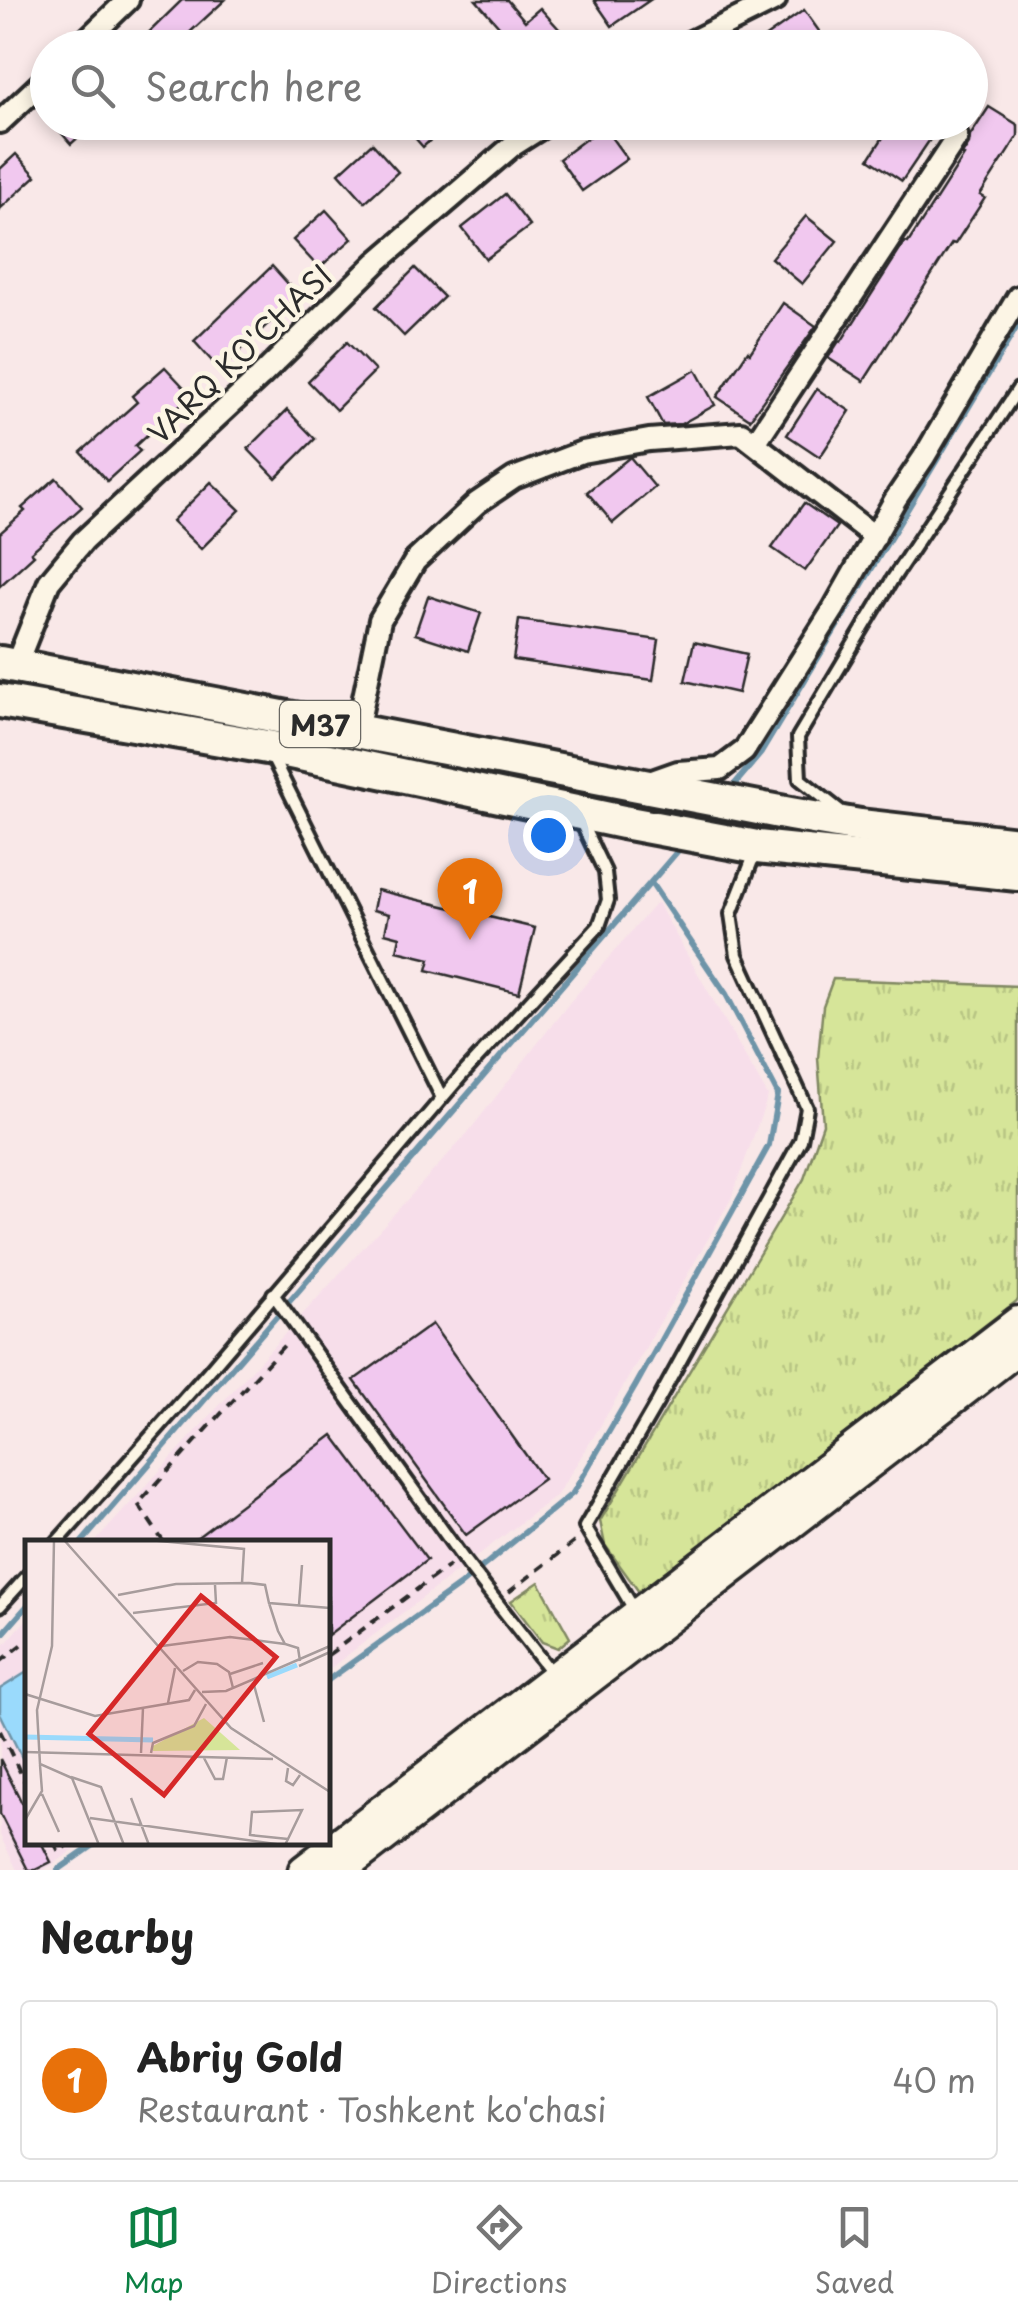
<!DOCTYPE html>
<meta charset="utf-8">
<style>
:root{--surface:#fff;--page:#f2f2f2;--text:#222;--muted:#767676;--line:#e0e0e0;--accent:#0b8043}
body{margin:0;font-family:"Playpen Sans",sans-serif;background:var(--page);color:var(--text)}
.you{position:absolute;left:548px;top:835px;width:35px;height:35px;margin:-25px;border:8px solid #fff;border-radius:50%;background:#1a73e8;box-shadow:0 0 0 15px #1a73e833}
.badge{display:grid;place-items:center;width:65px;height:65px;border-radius:50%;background:var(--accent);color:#fff;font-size:32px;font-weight:700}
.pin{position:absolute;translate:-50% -82px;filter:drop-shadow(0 2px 5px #0008)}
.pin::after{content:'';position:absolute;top:52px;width:35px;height:30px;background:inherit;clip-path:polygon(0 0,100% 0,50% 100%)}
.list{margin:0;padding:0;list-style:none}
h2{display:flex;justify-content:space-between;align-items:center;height:130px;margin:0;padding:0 40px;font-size:42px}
h2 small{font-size:32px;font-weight:400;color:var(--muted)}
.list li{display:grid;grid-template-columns:65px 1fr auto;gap:30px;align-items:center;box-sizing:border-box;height:160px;margin:0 20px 20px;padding:0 20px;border:2px solid var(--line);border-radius:10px}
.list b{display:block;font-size:38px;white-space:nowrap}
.list p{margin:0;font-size:32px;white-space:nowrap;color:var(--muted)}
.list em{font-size:32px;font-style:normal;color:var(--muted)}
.icon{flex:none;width:55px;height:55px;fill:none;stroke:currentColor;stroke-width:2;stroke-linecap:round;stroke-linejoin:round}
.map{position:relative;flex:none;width:1018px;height:1870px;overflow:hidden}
.search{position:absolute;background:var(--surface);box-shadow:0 5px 15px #0003;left:30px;right:30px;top:30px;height:110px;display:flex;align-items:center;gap:25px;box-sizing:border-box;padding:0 35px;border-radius:55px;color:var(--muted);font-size:38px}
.sheet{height:310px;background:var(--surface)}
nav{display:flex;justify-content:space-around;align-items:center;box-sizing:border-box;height:140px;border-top:2px solid var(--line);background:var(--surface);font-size:28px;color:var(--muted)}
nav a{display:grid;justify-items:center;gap:5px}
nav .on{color:var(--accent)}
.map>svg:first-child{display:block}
.built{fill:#f7deea}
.grass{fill:url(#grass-tufts);stroke:#808862;stroke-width:2.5}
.water{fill:#9adafc;stroke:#6e94a8;stroke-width:2.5}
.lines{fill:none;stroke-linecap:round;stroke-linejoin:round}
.stream{stroke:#6e94a8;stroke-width:6}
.building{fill:#f1c8ef;stroke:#2b2b2b;stroke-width:2.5}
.service-casing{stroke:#2b2b2b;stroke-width:18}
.minor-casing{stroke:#2b2b2b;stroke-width:28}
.secondary-casing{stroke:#2b2b2b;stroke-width:35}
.trunk-casing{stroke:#2b2b2b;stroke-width:40}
.path{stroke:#2b2b2b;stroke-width:4;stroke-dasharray:10 8;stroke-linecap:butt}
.service{stroke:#fcf5e5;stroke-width:10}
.minor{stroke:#fcf5e5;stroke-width:20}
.secondary{stroke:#fcf5e5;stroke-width:28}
.trunk{stroke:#fcf5e5;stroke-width:32}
.labels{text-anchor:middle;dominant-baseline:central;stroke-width:9;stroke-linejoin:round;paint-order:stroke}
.shield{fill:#fcf5e5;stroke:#6a6863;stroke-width:2.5}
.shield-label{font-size:28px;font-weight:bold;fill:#2b2b2b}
.street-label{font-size:30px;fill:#2b2b2b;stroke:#fcf5e5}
.inset-river{fill:none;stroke:#9adafc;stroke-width:5}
.inset-road{fill:none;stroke:#a79c9c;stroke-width:2.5}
.view{fill:#d62828;fill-opacity:0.15;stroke:#d62828;stroke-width:5}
.inset-edge{fill:none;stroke:#2b2b2b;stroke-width:5}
</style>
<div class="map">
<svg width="1018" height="1870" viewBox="0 0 1018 1870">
<defs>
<pattern id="grass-tufts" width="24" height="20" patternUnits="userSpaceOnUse" patternTransform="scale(2.5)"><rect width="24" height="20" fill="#d6e599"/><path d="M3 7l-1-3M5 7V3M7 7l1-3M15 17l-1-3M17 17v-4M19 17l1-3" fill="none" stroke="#b8c584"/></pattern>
</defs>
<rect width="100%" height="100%" fill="#f9e8e8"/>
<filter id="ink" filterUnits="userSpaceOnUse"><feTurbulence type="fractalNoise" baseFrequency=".01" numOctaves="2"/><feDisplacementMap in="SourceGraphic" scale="20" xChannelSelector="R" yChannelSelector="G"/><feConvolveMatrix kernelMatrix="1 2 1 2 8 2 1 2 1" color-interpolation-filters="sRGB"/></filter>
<g filter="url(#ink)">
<g class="built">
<polygon points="657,902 768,1096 731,1199 601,1425 557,1495 328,1670 328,1542 95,1542 466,1135 570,1002"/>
<polygon points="27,1619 28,1842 85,1843 44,1870 17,1870 0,1835 0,1650"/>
</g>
<g class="grass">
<polygon points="833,979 1018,986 1018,1300 639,1592 605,1545 600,1521 804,1179 823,1124 818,1058 823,1006"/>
<polygon points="539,1582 570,1638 558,1648 542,1642 511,1601"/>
</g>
<polygon class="water" points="27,1672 27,1768 0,1713 0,1689"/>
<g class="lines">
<g class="stream">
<polyline points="729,791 761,753 1018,325"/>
<polyline points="82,1542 682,846"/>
<polyline points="0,1637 28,1605"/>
<polyline points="328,1680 459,1586 573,1493 636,1385 769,1145 778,1094 726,994 651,883"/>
<polyline points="58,1870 98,1842"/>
</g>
</g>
<g class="building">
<polygon points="182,0 225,0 173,48 133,48"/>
<polygon points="476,0 507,0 525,21 540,8 559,29 554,34 563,48 491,48 506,34"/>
<polygon points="594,0 650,0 612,26"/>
<polygon points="804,10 831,48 750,48"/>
<polygon points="989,107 1018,125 1018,136 980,195 985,198 955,244 952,243 864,381 828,358 839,341 841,342 905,242 908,243 964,156 962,155 969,144 970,136"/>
<polygon points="52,122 95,122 71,144"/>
<polygon points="401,122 450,122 423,147"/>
<polygon points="893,122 914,122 933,135 902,181 869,159"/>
<polygon points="603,126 627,159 582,191 559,159"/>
<polygon points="372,143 398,172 365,202 339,173"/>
<polygon points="16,154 36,176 0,209 0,169"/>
<polygon points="505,194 530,226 486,259 462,228"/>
<polygon points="326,210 352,239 319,268 293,240"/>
<polygon points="806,216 837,241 802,284 771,258"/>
<polygon points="272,266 298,295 220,370 194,341"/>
<polygon points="415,268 444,297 404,336 376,307"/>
<polygon points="783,303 816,326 750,419 717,397 748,351 750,353"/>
<polygon points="347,342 375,371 336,410 308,381"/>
<polygon points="165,367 191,395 135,446 140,451 107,481 81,452 137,402 132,396"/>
<polygon points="696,370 715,405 681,424 663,425 648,397"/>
<polygon points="817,389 850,411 820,457 787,435"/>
<polygon points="287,410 315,439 276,478 248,449"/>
<polygon points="630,457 655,487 613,523 587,492"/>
<polygon points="56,478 82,507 31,552 34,555 0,586 0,533 25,511 22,508"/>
<polygon points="211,482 240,510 201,549 172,521"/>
<polygon points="804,503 837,526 805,571 772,548"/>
<polygon points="428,596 481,613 468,651 415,634"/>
<polygon points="519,620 659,640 653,680 513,660"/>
<polygon points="694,642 747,654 738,693 685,681"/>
<polygon points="377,890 535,928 519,993 427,970 430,959 397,951 400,937 385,933 389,914 373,910"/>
<polygon points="432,1324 543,1479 466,1535 354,1380"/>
<polygon points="333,1435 427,1560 328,1635 328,1542 191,1542"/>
<polygon points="0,1759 28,1815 28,1842 41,1842 51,1862 35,1870 28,1870 0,1814"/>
</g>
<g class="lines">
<g class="service-casing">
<g id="service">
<polyline points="272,757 442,1098"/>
<polyline points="843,813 800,779 798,737 892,580 1018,389"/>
<polyline points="273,1294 464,1560 554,1676"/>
<polyline points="57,1542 208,1372 461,1076 599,926 608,900 605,872 581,822"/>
<polyline points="0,1606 28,1575"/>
<polyline points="635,1611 585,1527 657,1403 801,1140 807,1108 737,955 731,914 755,853"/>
</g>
</g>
<g class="minor-casing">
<g id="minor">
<polyline points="78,48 128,0"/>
<polyline points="679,48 775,0"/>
<polyline points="0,122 48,77"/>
<polyline points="755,443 957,137"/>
<polyline points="16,665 49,582 83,541 260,377 377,262 512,146 550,122"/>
<polyline points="357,731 380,620 415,561 477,503 514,478 582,452 649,440 741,433 875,537"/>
<polyline points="647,783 678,772 720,769 744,751 833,610 895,500 924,457 1018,297"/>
</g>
</g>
<g class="secondary-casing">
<g id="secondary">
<polyline points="303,1870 1018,1321"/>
<polyline points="342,1870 1018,1350"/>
</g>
</g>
<g class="trunk-casing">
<g id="trunk">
<polyline points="0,663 790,814 860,826 1018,844"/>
<polyline points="0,701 267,747 623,822 757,847 1018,874"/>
</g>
</g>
<g class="path">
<polyline points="161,1542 163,1541 138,1504 289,1340"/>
<polyline points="509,1592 577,1540"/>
<polyline points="328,1655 450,1565"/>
<polyline points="0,1662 28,1640"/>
<polyline points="0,1731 28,1788"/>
<polyline points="54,1842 59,1852 72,1842"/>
</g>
<use href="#service" class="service"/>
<use href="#minor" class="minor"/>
<use href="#secondary" class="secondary"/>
<use href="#trunk" class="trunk"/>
</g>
</g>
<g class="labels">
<rect class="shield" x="280" y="701" width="80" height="46" rx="8"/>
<g class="shield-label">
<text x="320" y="724">M37</text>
</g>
<g class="street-label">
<text transform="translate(239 353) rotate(-44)">VARQ KO'CHASI</text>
</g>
</g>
<g transform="translate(25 1540)">
<rect width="305" height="305" fill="#f9e8e8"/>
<path d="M179,178L215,210L128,211V206Z" fill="#d6e599"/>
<path class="inset-river" d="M242,137L272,125M0,197L128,200"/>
<path class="inset-road" d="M29,0L27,106L12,170L15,224L47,238L74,305M39,0L206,188L305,252M124,0L219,9L217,43M93,55L151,44L224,43L240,45L244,63L305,68M244,63L253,91L260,104L273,108L275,121M274,65L277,25M108,73L191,63L190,45M137,106L205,97L260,104M274,126L305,112M158,131L173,122L192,124L204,132L208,148M205,134L238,123M229,145L239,182M177,152L201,151L305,106M0,154L70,176L164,160L170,150M143,163L150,128M0,212L248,219M116,213L118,168M126,213L128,203L169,186L181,164M179,218L190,239H198L202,217M263,228L261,241L268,245L275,235M46,237L76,247L99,305M17,254L34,292M106,258L124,305M65,278L258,305M0,280L17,251L15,225M260,305L263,299L277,270L227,272L225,295L263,299"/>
<path class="view" d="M176,56L251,117L139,255L64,194Z"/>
<rect width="305" height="305" class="inset-edge"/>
</g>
</svg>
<div class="you"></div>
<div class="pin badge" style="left:470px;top:940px;background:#e8710a">1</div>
<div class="search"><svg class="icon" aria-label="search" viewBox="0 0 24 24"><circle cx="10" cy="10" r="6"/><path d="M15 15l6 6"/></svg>Search here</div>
</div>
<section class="sheet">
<h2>Nearby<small></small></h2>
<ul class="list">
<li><span class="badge" style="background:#e8710a">1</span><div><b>Abriy Gold</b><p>Restaurant · Toshkent ko'chasi</p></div><em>40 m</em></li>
</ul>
</section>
<nav>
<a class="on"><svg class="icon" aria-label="map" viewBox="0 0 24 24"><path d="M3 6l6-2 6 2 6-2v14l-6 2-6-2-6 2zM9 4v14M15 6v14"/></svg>Map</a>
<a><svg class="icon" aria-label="directions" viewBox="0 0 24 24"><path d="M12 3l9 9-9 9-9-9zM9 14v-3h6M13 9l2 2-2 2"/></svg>Directions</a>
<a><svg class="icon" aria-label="saved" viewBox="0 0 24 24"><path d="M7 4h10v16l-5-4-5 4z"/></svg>Saved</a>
</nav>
